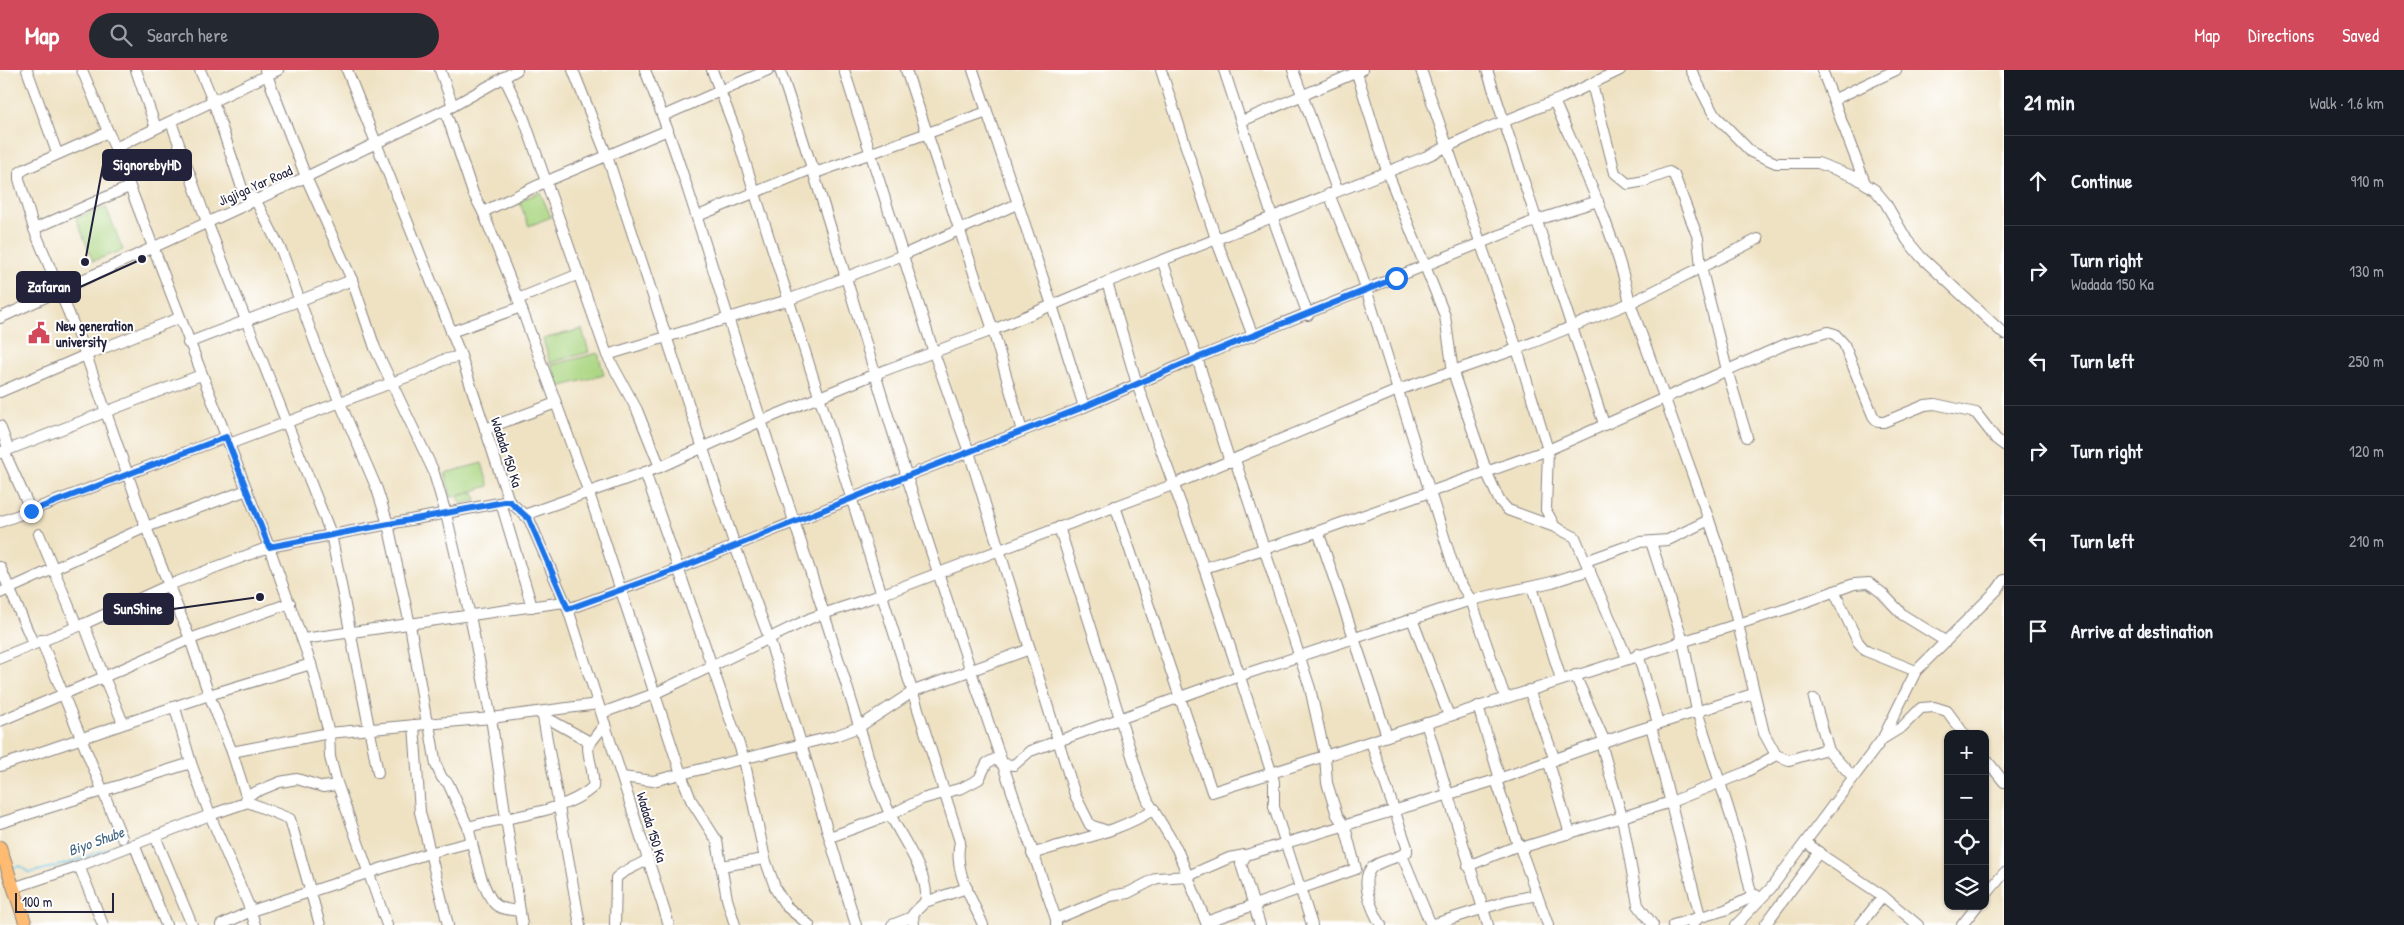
<!DOCTYPE html>
<meta charset="utf-8">
<style>
:root{--surface:#171b24;--page:#242831;--text:#f1f3f6;--muted:#9ea1a6;--line:#363941;--accent:#d1495b}
body{margin:0;font-family:"Patrick Hand",sans-serif;background:var(--page);color:var(--text)}
.controls{position:absolute;right:15px;bottom:15px;display:grid;overflow:hidden;border-radius:10px;box-shadow:0 1px 4px #0004}
.controls button{width:45px;height:45px;display:grid;place-items:center;padding:0;border:0;border-bottom:1px solid var(--line);background:var(--surface);color:var(--text);font:25px sans-serif}
.scale{position:absolute;left:15px;bottom:12px;width:99px;box-sizing:border-box;padding-left:5px;border:2px solid #22223b;border-top:0;font-size:14px;line-height:18px;white-space:nowrap;color:#22223b;-webkit-text-stroke:4px #fff;paint-order:stroke}
.stop{position:absolute;width:15px;height:15px;margin:-11px;border:4px solid #1a73e8;border-radius:50%;background:#fff}
.stop.end{background:#1a73e8;border-color:#fff;box-shadow:0 1px 5px #0008}
.list{margin:0;padding:0;list-style:none}
h2{display:flex;justify-content:space-between;align-items:center;height:65px;margin:0;padding:0 20px;font-size:21px}
h2 small{font-size:16px;font-weight:400;color:var(--muted)}
.list li{display:grid;grid-template-columns:32px 1fr auto;gap:15px;align-items:center;box-sizing:border-box;height:90px;padding:0 20px;border-top:1px solid var(--line)}
.list b{display:block;font-size:19px;white-space:nowrap}
.list p{margin:0;font-size:16px;white-space:nowrap;color:var(--muted)}
.list em{font-size:16px;font-style:normal;color:var(--muted)}
.icon{flex:none;width:28px;height:28px;fill:none;stroke:currentColor;stroke-width:2;stroke-linecap:round;stroke-linejoin:round}
.map{position:relative;flex:none;width:2004px;height:855px;overflow:hidden}
header{display:flex;align-items:center;gap:30px;box-sizing:border-box;height:70px;padding:0 25px;background:var(--accent);color:#fff}
header strong{font-size:24px}
nav{display:flex;gap:28px;margin-inline-start:auto;font-size:18px}
.search{width:350px;height:45px;background:var(--page);display:flex;align-items:center;gap:12px;box-sizing:border-box;padding:0 18px;border-radius:28px;color:var(--muted);font-size:19px}
main{display:flex}
aside{flex:1;background:var(--surface)}
.map>svg:first-child{display:block}
.green{fill:#abd682;stroke:#667c5e}
.lines{fill:none;stroke-linecap:round;stroke-linejoin:round}
.stream{stroke:#64c0e2;stroke-width:2}
.minor-casing{stroke:#88827f;stroke-width:12}
.major-casing{stroke:#88827f;stroke-width:14}
.minor{stroke:#fff;stroke-width:10}
.major{stroke:#febb71;stroke-width:12}
.route{stroke:#1a73e8;stroke-width:6}
.labels{text-anchor:middle;dominant-baseline:central;stroke-width:4;stroke-linejoin:round;paint-order:stroke}
.street-label{font-size:14px;fill:#22223b;stroke:#fff}
.poi-label{font-size:14px;font-weight:bold;fill:#22223b;stroke:#fff;text-anchor:start}
.water-label{font-size:15px;font-style:italic;fill:#3c617e;stroke:#fff}
.leader{fill:none;stroke:#22223b;stroke-width:2}
.callout-dot{fill:#22223b;stroke:#fff;stroke-width:2}
.callout{fill:#22223b;stroke:#22223b;stroke-width:2}
.callout-label{font-size:15px;text-anchor:middle;font-weight:bold;fill:#fff}
</style>
<header>
<strong>Map</strong>
<div class="search"><svg class="icon" aria-label="search" viewBox="0 0 24 24"><circle cx="10" cy="10" r="6"/><path d="M15 15l6 6"/></svg>Search here</div>
<nav><a>Map</a><a>Directions</a><a>Saved</a></nav>
</header>
<main>
<div class="map">
<svg width="2004" height="855" viewBox="0 0 2004 855">
<rect width="100%" height="100%" fill="#fff"/>
<filter id="ink" filterUnits="userSpaceOnUse"><feTurbulence type="fractalNoise" baseFrequency=".02" numOctaves="2"/><feDisplacementMap in="SourceGraphic" scale="10" xChannelSelector="R" yChannelSelector="G"/><feConvolveMatrix kernelMatrix="1 2 1 2 8 2 1 2 1" color-interpolation-filters="sRGB"/></filter>
<filter id="wash" filterUnits="userSpaceOnUse"><feTurbulence type="fractalNoise" baseFrequency=".0096" numOctaves="4" result="noise"/><feDisplacementMap in="SourceGraphic" scale="20" xChannelSelector="R" yChannelSelector="G"/><feGaussianBlur stdDeviation="1.12" result="paint"/><feColorMatrix in="noise" values="0 0 0 0 0 0 0 0 0 0 0 0 0 0 0 0 0 1.4 0 .05"/><feComposite in="paint" operator="in"/></filter>
<g filter="url(#wash)">
<rect width="100%" height="100%" fill="#efe2c3"/>
<g class="green">
<polygon points="540,122 551,147 529,156 519,131"/>
<polygon points="106,137 123,180 93,191 76,148"/>
<polygon points="582,259 589,282 550,293 543,269"/>
<polygon points="598,283 604,305 558,317 552,295"/>
<polygon points="482,393 489,416 451,427 445,403"/>
<polygon points="474,422 476,430 461,434 458,426"/>
</g>
<g class="lines">
<polyline class="stream" points="11,798 21,796 29,803 73,792 175,753"/>
</g>
</g>
<g filter="url(#ink)">
<g class="lines">
<g class="minor-casing">
<g id="minor">
<polyline points="27,0 57,83"/>
<polyline points="82,0 115,78 229,374"/>
<polyline points="136,0 156,58"/>
<polyline points="200,0 213,31 243,121 255,129 282,182 320,286 377,419 388,454 410,555 427,654"/>
<polyline points="265,0 306,107 352,210 375,278 433,400 446,444 470,546 491,648 522,855"/>
<polyline points="347,0 461,286 509,431 529,449 568,539 669,855"/>
<polyline points="440,0 453,36"/>
<polyline points="573,0 607,86 735,476 769,568 856,855"/>
<path d="M645,0C684,98 712,198 744,298C784,422 826,545 863,669C870,694 879,720 890,744C900,766 932,808 925,832"/>
<path d="M712,0L734,57C808,296 886,533 960,772C953,800 972,829 983,855"/>
<path d="M780,0C826,135 864,271 907,407C954,555 1005,702 1056,849V855"/>
<polyline points="844,0 934,283 969,382 1075,725 1090,755 1107,761"/>
<polyline points="906,0 993,260 1022,361"/>
<polyline points="973,0 1052,235 1084,337"/>
<polyline points="1161,0 1216,169 1253,266"/>
<polyline points="1224,0 1272,146 1308,245"/>
<polyline points="1293,0 1337,120"/>
<polyline points="1356,0 1387,101 1445,246 1453,302 1487,403 1499,430 1508,440 1555,457"/>
<polyline points="1421,0 1517,279 1548,380 1430,422 1457,508 1471,530 1552,512 1590,500"/>
<polyline points="1487,0 1604,354"/>
<polyline points="1691,0 1713,43 1751,82 1776,93 1818,93 1855,107 1875,120 1885,132 1907,170 1921,187 2004,264"/>
<polyline points="1822,0 1865,113"/>
<polyline points="504,7 523,46 607,285 637,340 660,397"/>
<polyline points="1592,14 1615,103 1628,114 1645,111 1669,102 1674,105 1698,168 1701,197 1727,300 1747,367"/>
<polyline points="1833,30 1896,0"/>
<polyline points="445,40 473,123 483,142 518,229 589,423 681,704 691,730 717,771 727,829 735,855"/>
<polyline points="663,46 768,0"/>
<polyline points="1242,51 1362,0"/>
<polyline points="171,52 207,152 331,464 378,703"/>
<polyline points="115,78 278,0"/>
<polyline points="815,103 987,42"/>
<polyline points="483,142 547,111 668,60"/>
<polyline points="698,146 814,98"/>
<polyline points="34,159 129,117"/>
<polyline points="1162,190 1197,288 1230,392"/>
<polyline points="1107,212 1137,314 1204,498 1272,704 1274,712 1274,737 1312,855"/>
<polyline points="518,229 579,204"/>
<polyline points="0,248 306,107 453,36 517,0"/>
<polyline points="451,262 521,237"/>
<path d="M188,273C243,251 298,232 352,210"/>
<polyline points="607,285 788,230 903,185 1017,134"/>
<polyline points="0,322 86,285 179,248"/>
<polyline points="0,356 9,380"/>
<polyline points="485,359 556,333"/>
<polyline points="4,381 31,441"/>
<polyline points="0,383 201,305"/>
<polyline points="645,402 744,689 765,789 776,820 786,836 809,855"/>
<polyline points="501,433 532,537"/>
<polyline points="1115,436 1212,722 1738,554 1764,663 1776,685 1789,690 1823,680 1829,681 1852,706"/>
<polyline points="527,444 660,397 761,351 875,304 993,260 1107,212 1425,87 1485,59 1562,28 1620,0"/>
<polyline points="1709,450 1630,233 1758,169"/>
<polyline points="0,452 226,367"/>
<polyline points="1059,457 1141,714 1148,731 1177,779 1207,855"/>
<polyline points="1318,461 1387,666"/>
<polyline points="39,464 77,556"/>
<polyline points="1651,472 1683,571 1697,641 1740,775 1752,827"/>
<polyline points="1586,491 1639,472 1668,470 1709,450 1722,488 1738,554 1789,538 1854,514 1869,513 1882,523 1903,545 1945,571"/>
<polyline points="0,497 33,573"/>
<polyline points="1204,498 1302,467 1430,422 1360,200 1329,124"/>
<polyline points="1532,517 1561,609"/>
<polyline points="1834,521 1858,572 1866,581 1916,601"/>
<polyline points="0,523 146,457 247,420"/>
<polyline points="568,539 678,499 907,406 1084,337 1197,288 1537,150 1598,131"/>
<polyline points="1412,549 1449,646"/>
<polyline points="303,569 564,532"/>
<polyline points="41,570 122,768"/>
<polyline points="1638,584 1658,653"/>
<polyline points="0,588 84,554 169,515 269,477 509,431"/>
<polyline points="1627,588 1575,467 1555,457 1546,440 1548,380 1786,274 1828,262 1835,264 1844,274 1873,346 1878,352 1884,352 1925,335 1935,334 1976,343 1996,369 2004,375"/>
<polyline points="311,594 209,625 232,682 329,663 491,648 598,634"/>
<polyline points="1575,605 1605,672"/>
<polyline points="1529,620 1555,690"/>
<polyline points="1814,629 1829,681"/>
<polyline points="1478,636 1500,709"/>
<path d="M602,643L654,624L811,548L883,524L1175,414L1398,320L1517,279L1630,233C1615,162 1583,98 1554,31"/>
<polyline points="540,644 590,672"/>
<polyline points="543,647 580,855"/>
<polyline points="0,651 104,607 84,554"/>
<polyline points="123,653 104,607 190,569 290,533"/>
<polyline points="1426,653 1488,855"/>
<polyline points="429,654 436,695 442,708 448,713 468,757"/>
<polyline points="414,655 420,742 448,855"/>
<polyline points="1651,656 1700,846 1692,855"/>
<polyline points="1884,668 1902,657 1921,638 1934,637 1947,641 1964,664"/>
<path d="M1371,672L1407,777V782C1397,789 1384,789 1374,796C1357,807 1373,842 1381,855"/>
<polyline points="1601,673 1622,747 1638,835 1653,855"/>
<polyline points="232,682 248,732 290,749 320,855"/>
<polyline points="1985,688 2004,712"/>
<polyline points="191,693 210,745 251,841 221,855"/>
<polyline points="1549,693 1570,764"/>
<polyline points="0,696 209,625 190,569 146,457 86,285 34,159 19,109 19,103 25,99 108,62"/>
<polyline points="622,707 653,711 835,666 859,657 914,621 1030,579"/>
<polyline points="1496,710 1517,772 1524,777 1671,732 1746,702 1776,685"/>
<polyline points="246,726 280,712 297,709 323,717 337,715"/>
<polyline points="0,753 191,693 175,638"/>
<polyline points="155,766 192,855"/>
<polyline points="830,767 890,745 922,729 962,718 979,709 987,693 995,689 1002,694 1014,695 1030,681 1239,606 1471,530 1505,627"/>
<polyline points="1806,772 1823,786 1883,826 1860,855"/>
<polyline points="134,774 166,855"/>
<path d="M1032,784C1073,770 1118,763 1154,739"/>
<polyline points="1402,785 1431,855"/>
<polyline points="79,796 103,855"/>
<polyline points="721,796 765,789"/>
<polyline points="1468,796 1519,775 1548,855"/>
<polyline points="13,818 79,796 210,745 248,732"/>
<polyline points="1883,826 1918,855"/>
<polyline points="1985,826 2004,803"/>
<path d="M520,841C512,840 500,840 494,833C480,816 474,779 468,757C507,746 563,744 593,717C595,703 588,690 588,676L605,654"/>
<polyline points="1056,849 1111,826 1128,823 1157,808 1188,806 1229,788 1245,785"/>
<polyline points="1206,852 1356,799 1345,757 1337,745 1327,713 1325,686 1310,618 1235,390"/>
<polyline points="255,855 251,841 429,783 472,772"/>
<polyline points="387,855 336,710 330,687 329,663 311,594 269,477 229,374 423,301 443,290 461,286"/>
<path d="M615,855L616,808C625,799 637,797 648,789"/>
<polyline points="892,855 912,847"/>
<polyline points="914,855 913,844 925,832 967,818"/>
<polyline points="1260,855 1241,794 1246,785 1496,710 1632,662 1753,624"/>
<polyline points="1431,855 1507,831 1537,825"/>
<polyline points="1673,855 1725,840 1756,825"/>
<polyline points="1736,855 1771,818 1883,668 1916,601 1997,520 2004,510"/>
<polyline points="1765,855 1819,782"/>
<polyline points="1962,855 1977,836"/>
</g>
</g>
<g class="major-casing">
<polyline id="major" points="0,777 26,855"/>
</g>
<use href="#minor" class="minor"/>
<use href="#major" class="major"/>
</g>
</g>
<g class="lines" filter="url(#ink)">
<polyline class="route" points="31,441 226,367 269,477 509,431 529,449 568,539 678,499 907,406 1084,337 1197,288 1396,208"/>
</g>
<defs>
<g id="civic-bare" transform="scale(1.725)"><path d="M-.6-6.5H3V-4.5H.6V-3L4-1V1h2V6H-6V1h2V-1L-.6-3ZM-1.2 2.5V6h2.4V2.5Z" fill="#d1495b" stroke="#fff" stroke-width="2.5" paint-order="stroke"/></g>
</defs>
<g fill-rule="evenodd">
<use href="#civic-bare" x="39" y="263"/>
</g>
<g class="labels">
<g class="street-label">
<text transform="translate(255 115) rotate(-24)">Jigjiga Yar Road</text>
<text transform="translate(507 382) rotate(72)">Wadada 150 Ka</text>
<text transform="translate(652 757) rotate(73)">Wadada 150 Ka</text>
</g>
<g class="poi-label">
<text x="56" y="255">New generation<tspan x="56" dy="16">university</tspan></text>
</g>
<g class="water-label">
<text transform="translate(96 771) rotate(-20)">Biyo Shube</text>
</g>
</g>
<path class="leader" d="M85 192L103 95M142 189L80 217M260 527L173 539"/>
<g class="callout-dot">
<circle cx="85" cy="192" r="5"/>
<circle cx="142" cy="189" r="5"/>
<circle cx="260" cy="527" r="5"/>
</g>
<g class="callout">
<rect x="103" y="80" width="88" height="30" rx="5"/>
<rect x="17" y="202" width="63" height="30" rx="5"/>
<rect x="104" y="524" width="69" height="30" rx="5"/>
</g>
<g class="callout-label">
<text x="147" y="100">SignorebyHD</text>
<text x="49" y="222">Zafaran</text>
<text x="138" y="544">SunShine</text>
</g>
</svg>
<div class="controls">
<button>+</button>
<button>−</button>
<button><svg class="icon" aria-label="locate" viewBox="0 0 24 24"><circle cx="12" cy="12" r="6"/><path d="M12 2v4M12 18v4M2 12h4M18 12h4"/></svg></button>
<button><svg class="icon" aria-label="layers" viewBox="0 0 24 24"><path d="M12 4l9 5-9 5-9-5zM3 14l9 5 9-5"/></svg></button>
</div>
<div class="scale">100 m</div>
<div class="stop" style="left:1396px;top:208px"></div>
<div class="stop end" style="left:31px;top:441px"></div>
</div>
<aside>
<h2>21 min<small>Walk · 1.6 km</small></h2>
<ul class="list">
<li><svg class="icon" aria-label="ahead" viewBox="0 0 24 24"><path d="M12 20V5M6 11l6-6 6 6"/></svg><div><b>Continue</b></div><em>910 m</em></li>
<li><svg class="icon" aria-label="right" viewBox="0 0 24 24"><path d="M7 20v-9h11M14 6l5 5-5 5"/></svg><div><b>Turn right</b><p>Wadada 150 Ka</p></div><em>130 m</em></li>
<li><svg class="icon" aria-label="left" viewBox="0 0 24 24"><path d="M17 20v-9H6M10 6l-5 5 5 5"/></svg><div><b>Turn left</b></div><em>250 m</em></li>
<li><svg class="icon" aria-label="right" viewBox="0 0 24 24"><path d="M7 20v-9h11M14 6l5 5-5 5"/></svg><div><b>Turn right</b></div><em>120 m</em></li>
<li><svg class="icon" aria-label="left" viewBox="0 0 24 24"><path d="M17 20v-9H6M10 6l-5 5 5 5"/></svg><div><b>Turn left</b></div><em>210 m</em></li>
<li><svg class="icon" aria-label="arrive" viewBox="0 0 24 24"><path d="M6 21V4h12l-3 4 3 4H6"/></svg><div><b>Arrive at destination</b></div></li>
</ul>
</aside>
</main>
